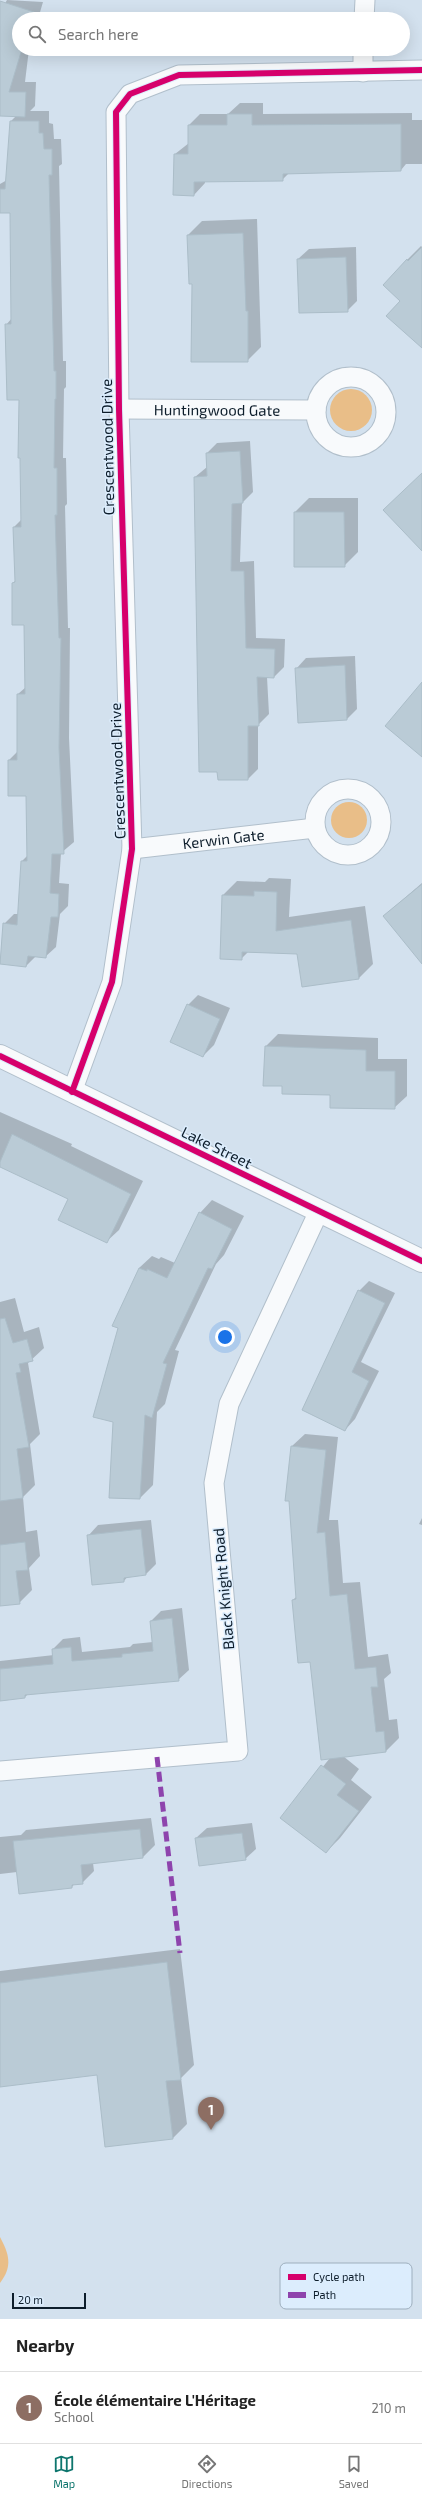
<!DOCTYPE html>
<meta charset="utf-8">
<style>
:root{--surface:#fff;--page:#f2f2f2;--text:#222;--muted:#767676;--line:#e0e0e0;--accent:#0f766e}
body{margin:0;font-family:"Exo 2",sans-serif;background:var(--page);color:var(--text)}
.scale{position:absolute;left:12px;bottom:10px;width:74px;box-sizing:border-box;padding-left:4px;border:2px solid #0d1d2b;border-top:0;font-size:11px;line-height:14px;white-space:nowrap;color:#0d1d2b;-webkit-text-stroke:3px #dcedfd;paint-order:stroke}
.you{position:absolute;left:225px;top:1337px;width:14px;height:14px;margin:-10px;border:3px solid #fff;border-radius:50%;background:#1a73e8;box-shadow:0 0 0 6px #1a73e833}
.badge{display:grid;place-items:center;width:26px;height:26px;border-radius:50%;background:var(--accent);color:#fff;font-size:13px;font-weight:700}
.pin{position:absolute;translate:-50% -33px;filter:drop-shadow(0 1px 2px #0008)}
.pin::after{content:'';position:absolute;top:21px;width:14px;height:12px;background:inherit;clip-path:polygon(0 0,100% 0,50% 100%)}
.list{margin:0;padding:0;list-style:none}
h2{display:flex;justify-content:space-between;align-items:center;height:52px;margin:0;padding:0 16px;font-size:17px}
h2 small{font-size:13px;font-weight:400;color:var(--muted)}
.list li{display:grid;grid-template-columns:26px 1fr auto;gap:12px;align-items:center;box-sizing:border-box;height:72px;padding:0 16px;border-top:1px solid var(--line)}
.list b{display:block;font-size:15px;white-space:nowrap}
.list p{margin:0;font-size:13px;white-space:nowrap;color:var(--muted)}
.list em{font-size:13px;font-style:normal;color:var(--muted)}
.icon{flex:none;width:22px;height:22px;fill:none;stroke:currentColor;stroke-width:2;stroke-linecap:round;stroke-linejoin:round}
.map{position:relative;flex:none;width:422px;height:2319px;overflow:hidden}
.search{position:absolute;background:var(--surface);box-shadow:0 4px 16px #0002;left:12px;right:12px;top:12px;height:44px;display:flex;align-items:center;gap:10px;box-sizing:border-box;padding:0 14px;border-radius:22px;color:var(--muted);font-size:15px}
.sheet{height:124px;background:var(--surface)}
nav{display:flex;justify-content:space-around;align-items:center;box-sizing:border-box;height:56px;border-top:1px solid var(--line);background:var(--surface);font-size:11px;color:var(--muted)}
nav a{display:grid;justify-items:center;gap:2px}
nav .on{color:var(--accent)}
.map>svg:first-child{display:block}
.green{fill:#e9be88}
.shadow{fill:#0003}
.building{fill:#bacbd6;stroke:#abbdc8}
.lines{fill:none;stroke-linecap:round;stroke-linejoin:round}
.street-casing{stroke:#b1bfcb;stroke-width:21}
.secondary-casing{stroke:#b1bfcb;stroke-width:24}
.street{stroke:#f8fafc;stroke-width:19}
.secondary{stroke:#f8fafc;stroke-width:22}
.quiet{stroke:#8e44ad;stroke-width:5;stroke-dasharray:10 5;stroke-linecap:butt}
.cycleway-casing{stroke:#dcedfd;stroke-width:8}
.cycleway{stroke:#d6006c;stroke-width:6}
.labels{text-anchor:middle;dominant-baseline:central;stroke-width:3;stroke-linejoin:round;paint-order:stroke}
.street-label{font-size:15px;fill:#0d1d2b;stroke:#dcedfd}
.key{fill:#dcedfd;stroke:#9eafbe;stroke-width:1}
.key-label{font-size:11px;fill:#0d1d2b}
</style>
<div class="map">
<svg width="422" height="2319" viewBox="0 0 422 2319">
<rect width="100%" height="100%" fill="#d3e1ee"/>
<g class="green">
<circle cx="351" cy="410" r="21"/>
<circle cx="349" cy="820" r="18"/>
<path d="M0,2237C9,2254 13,2266 0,2283Z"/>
</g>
<g class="shadow">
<polygon points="7,0 43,2 38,19 19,19 19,49 29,49 25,82 36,82 35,106 30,111 49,111 49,123 53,124 54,139 61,139 62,164 59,166 63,361 66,361 66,387 64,389 63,458 66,458 67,504 65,506 68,628 70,628 69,738 74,842 61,853 59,883 69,884 68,906 60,914 56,947 45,957 36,956 26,966 0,963 4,924 14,914 19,914 22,861 28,855 27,795 9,760 18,751 18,694 26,687 25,624 13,583 16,580 14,527 22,519 20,399 6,325 12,318 11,212 0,212 0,184 7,180 11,121 16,116 0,115 0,12"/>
<polygon points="240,103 263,103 263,114 412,113 412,120 422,120 422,164 406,164 401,170 289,173 282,180 205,181 205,183 194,195 174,194 175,154 189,143 189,125 200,114 228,114"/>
<polygon points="257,219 261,347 247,361 193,283 188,235 202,221"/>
<polygon points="421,246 422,247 422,346 401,301 407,260"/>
<polygon points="356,247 357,301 347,311 300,312 298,259 309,249"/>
<polygon points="250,441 253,492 242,503 240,562 254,561 256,638 285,639 284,667 274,677 267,677 269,714 258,725 258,769 248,779 195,477 207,467 207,453 217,443"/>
<polygon points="309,498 358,498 358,552 344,566 295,512"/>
<polygon points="355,656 357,709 347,719 296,669 306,658"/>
<polygon points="269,878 291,879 289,917 365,906 373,964 359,978 303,986 298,953 248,952 241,959 223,895 237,881 265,882"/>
<polygon points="422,883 422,956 384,916"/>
<polygon points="198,995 230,1008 214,1045 203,1056 188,1005"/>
<polygon points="278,1034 378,1038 378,1059 407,1059 407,1096 394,1108 283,1085 266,1046"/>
<polygon points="0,1112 72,1144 71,1146 143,1181 119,1230 106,1242 69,1199 0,1166"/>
<polygon points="212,1200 244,1216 224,1255 216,1264 175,1350 179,1351 165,1404 157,1412 153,1485 140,1498 139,1268 152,1256 159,1259 161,1257 175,1263 200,1213"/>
<polygon points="369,1281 395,1293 361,1362 379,1371 355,1419 345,1430 359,1291"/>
<polygon points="15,1298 24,1332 39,1327 44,1348 28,1363 40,1434 30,1444 35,1485 23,1497 26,1532 37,1530 40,1556 29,1568 32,1590 19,1603 0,1605 0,1302"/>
<polygon points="305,1434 338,1437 329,1520 338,1520 343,1583 360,1582 368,1657 388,1654 391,1673 384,1679 389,1720 397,1719 399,1738 386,1751 343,1756 359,1769 351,1780 372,1797 340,1838 326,1852 281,1818 330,1758 311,1660 293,1600 297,1596 292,1446"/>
<polygon points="422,1518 422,1525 419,1524"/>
<polygon points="151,1520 156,1564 146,1574 128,1576 124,1581 88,1536 98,1525"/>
<polygon points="182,1608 189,1670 178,1680 28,1694 25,1697 0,1700 0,1661 54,1655 53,1649 63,1639 80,1637 82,1652 130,1647 133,1644 153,1642 151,1621 161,1611"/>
<polygon points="151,1818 155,1845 143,1857 93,1863 94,1871 82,1883 75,1883 72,1887 17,1872 0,1874 0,1837 21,1835 26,1830"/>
<polygon points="252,1823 256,1849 245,1859 196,1838 207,1828"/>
<polygon points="180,1949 194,2065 181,2078 187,2124 173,2138 97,2073 0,2086 0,1971"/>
</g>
<g class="building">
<polygon points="0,1 34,12 32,19 19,19 19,49 22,49 9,92 26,92 25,117 0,116"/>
<polygon points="227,114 252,114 252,125 401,124 401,171 283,174 283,181 194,182 194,196 173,195 174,154 188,154 188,125 227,125"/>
<polygon points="10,121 39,121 39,133 43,133 44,149 52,149 52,175 49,175 54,371 56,371 56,399 55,399 54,468 57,468 57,515 55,515 59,638 61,638 59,748 64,854 52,854 50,893 59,894 58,917 51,917 46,958 28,956 26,967 0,964 3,923 17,925 21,861 27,861 26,796 8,796 8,760 17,760 17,694 25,694 24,625 12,625 12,583 15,582 13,527 21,527 20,458 18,458 19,400 7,400 5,324 11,324 10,213 0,213 0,189 5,189"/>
<polygon points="243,233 246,311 248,311 248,362 191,362 192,284 189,284 187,235"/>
<polygon points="422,247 422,348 386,316 400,301 383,285 407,259 408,261"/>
<polygon points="346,257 348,312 299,313 297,259"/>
<polygon points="240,451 243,503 232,504 231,571 244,571 246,648 275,649 274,678 257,677 259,726 248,726 248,780 218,780 217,772 199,772 194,477 207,476 206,453"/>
<polygon points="422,473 422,551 383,510"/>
<polygon points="294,512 344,512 345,567 294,567"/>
<polygon points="345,665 347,720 298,723 295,668"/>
<polygon points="422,682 422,757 385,726"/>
<polygon points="422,884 422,964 383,916"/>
<polygon points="254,891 277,892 276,931 351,920 359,979 302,987 297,954 242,952 242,960 220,959 222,895 254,896"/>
<polygon points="187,1004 220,1019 203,1057 170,1042"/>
<polygon points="265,1046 366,1050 366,1071 395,1071 395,1109 330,1108 330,1095 282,1094 282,1086 263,1086"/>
<polygon points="12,1134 131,1194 107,1243 58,1220 68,1199 0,1167 0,1162"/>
<polygon points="199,1212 232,1229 212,1269 208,1268 163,1363 167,1364 152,1418 145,1415 140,1499 109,1498 113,1422 93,1417 118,1328 112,1326 139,1268 147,1271 147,1269 167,1278"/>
<polygon points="358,1290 385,1303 352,1372 369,1381 345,1431 302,1410"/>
<polygon points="5,1318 13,1343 27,1339 33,1361 19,1364 21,1372 16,1373 29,1447 17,1449 23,1498 0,1501 0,1319"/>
<polygon points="291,1446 326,1450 317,1533 325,1532 330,1596 347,1594 355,1669 376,1667 378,1687 371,1687 376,1732 384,1731 386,1752 321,1760 310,1662 298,1663 292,1600 296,1599 289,1501 285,1501"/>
<polygon points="141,1529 146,1575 124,1578 124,1582 92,1585 87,1535"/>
<polygon points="25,1542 28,1570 16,1571 20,1604 0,1606 0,1545"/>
<polygon points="172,1618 179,1681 25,1695 25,1698 0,1701 0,1669 53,1664 52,1649 71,1647 72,1661 122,1657 122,1654 153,1651 150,1621"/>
<polygon points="321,1765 346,1784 337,1795 359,1811 326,1853 280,1818"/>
<polygon points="140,1829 143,1858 81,1865 83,1884 72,1885 72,1888 19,1894 13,1841"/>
<polygon points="242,1833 246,1860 199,1866 195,1838"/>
<polygon points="167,1962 181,2080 166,2081 173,2139 105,2147 97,2075 0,2087 0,1983"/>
</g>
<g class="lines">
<g class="street-casing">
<g id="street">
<polyline points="364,19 365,0"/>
<polyline points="363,72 363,49"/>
<circle cx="351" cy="412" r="35"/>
<path id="s1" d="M119,409L316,410"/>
<circle cx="348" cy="822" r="33"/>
<path id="s2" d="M132,849L315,828"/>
<polyline points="72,1092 112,982 132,849 119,409 116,112 130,94 179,75 422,70"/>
<polyline points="0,1771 238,1751 214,1483 229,1404 319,1211"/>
</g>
</g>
<g class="secondary-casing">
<polyline id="secondary" points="0,1056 422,1261"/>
</g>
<use href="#street" class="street"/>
<use href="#secondary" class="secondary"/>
<polyline class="quiet" points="157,1757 180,1953"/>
<g class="cycleway-casing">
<g id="cycleway">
<polyline points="0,1056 422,1261"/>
<polyline points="72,1092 112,982 132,849 119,409 116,112 130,94 179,75 422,70"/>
</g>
</g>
<use href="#cycleway" class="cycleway"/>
</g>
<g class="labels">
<g class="street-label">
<text stroke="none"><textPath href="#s1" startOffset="98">Huntingwood Gate</textPath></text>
<text transform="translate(107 447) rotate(-91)">Crescentwood Drive</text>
<text transform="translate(117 771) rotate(-92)">Crescentwood Drive</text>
<text stroke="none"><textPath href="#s2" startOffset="92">Kerwin Gate</textPath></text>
<text transform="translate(217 1147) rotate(26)">Lake Street</text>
<text transform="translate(223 1589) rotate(-95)">Black Knight Road</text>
</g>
</g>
<rect x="280" y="2263" width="132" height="46" rx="6" class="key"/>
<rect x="288" y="2274" width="18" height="6" fill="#d6006c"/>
<rect x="288" y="2292" width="18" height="6" fill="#8e44ad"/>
<g class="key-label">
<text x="313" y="2281">Cycle path</text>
<text x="313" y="2299">Path</text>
</g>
</svg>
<div class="scale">20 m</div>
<div class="you"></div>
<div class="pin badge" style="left:211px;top:2130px;background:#8d6e63">1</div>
<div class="search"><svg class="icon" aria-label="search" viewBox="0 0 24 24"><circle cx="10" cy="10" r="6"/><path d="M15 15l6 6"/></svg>Search here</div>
</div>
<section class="sheet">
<h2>Nearby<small></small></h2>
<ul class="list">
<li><span class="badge" style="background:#8d6e63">1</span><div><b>École élémentaire L'Héritage</b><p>School</p></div><em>210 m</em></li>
</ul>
</section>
<nav>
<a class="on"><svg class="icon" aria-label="map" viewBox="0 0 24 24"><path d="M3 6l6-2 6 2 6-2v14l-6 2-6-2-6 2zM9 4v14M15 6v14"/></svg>Map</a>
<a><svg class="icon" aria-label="directions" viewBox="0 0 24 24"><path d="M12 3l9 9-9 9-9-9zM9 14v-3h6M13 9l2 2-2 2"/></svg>Directions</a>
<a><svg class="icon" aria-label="saved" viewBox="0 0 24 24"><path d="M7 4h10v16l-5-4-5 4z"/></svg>Saved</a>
</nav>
